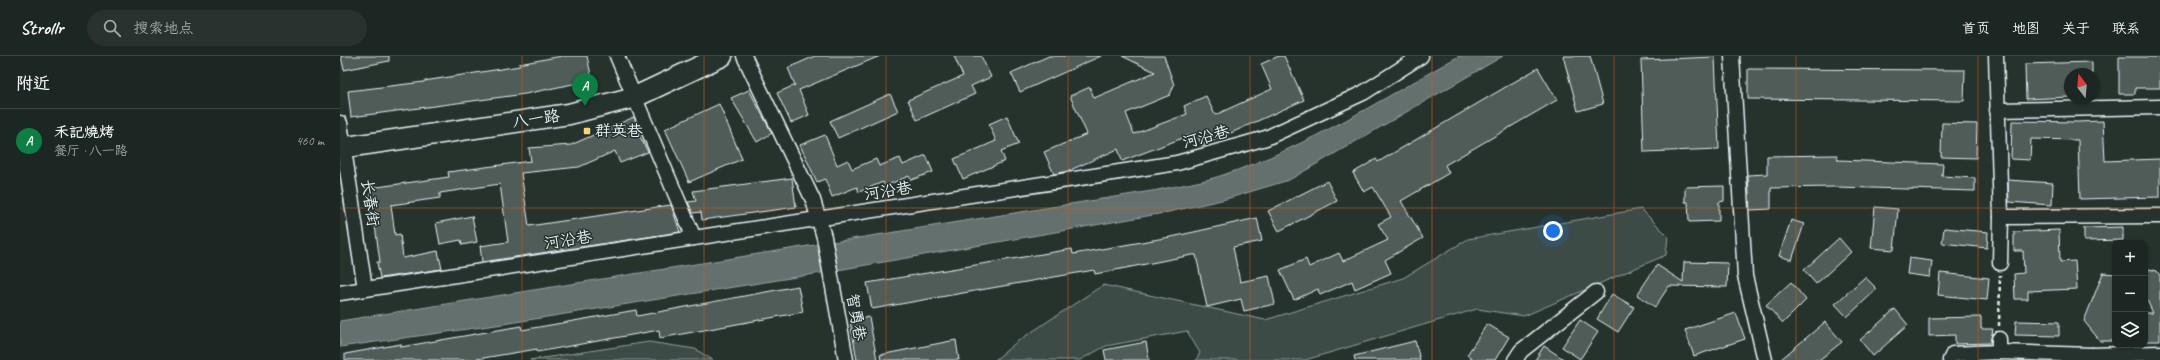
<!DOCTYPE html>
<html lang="zh">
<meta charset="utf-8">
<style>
:root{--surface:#1c2622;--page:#29322f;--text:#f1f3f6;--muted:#a0a5a5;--line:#3a4340;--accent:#0b8043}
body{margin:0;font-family:Caveat,"LXGW WenKai TC",sans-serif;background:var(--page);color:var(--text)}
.controls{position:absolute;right:12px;bottom:12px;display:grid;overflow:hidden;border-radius:8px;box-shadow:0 1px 3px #0004}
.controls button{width:36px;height:36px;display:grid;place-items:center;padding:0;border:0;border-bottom:1px solid var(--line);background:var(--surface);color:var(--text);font:20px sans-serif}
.compass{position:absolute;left:1724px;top:12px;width:36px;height:36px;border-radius:50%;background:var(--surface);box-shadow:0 1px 3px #0004;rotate:344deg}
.you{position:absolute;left:1213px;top:175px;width:14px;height:14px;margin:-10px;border:3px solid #fff;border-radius:50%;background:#1a73e8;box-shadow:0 0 0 6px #1a73e833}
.badge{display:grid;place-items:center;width:26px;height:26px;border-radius:50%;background:var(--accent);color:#fff;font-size:13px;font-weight:700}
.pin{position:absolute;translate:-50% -33px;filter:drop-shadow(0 1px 2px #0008)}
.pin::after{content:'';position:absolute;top:21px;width:14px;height:12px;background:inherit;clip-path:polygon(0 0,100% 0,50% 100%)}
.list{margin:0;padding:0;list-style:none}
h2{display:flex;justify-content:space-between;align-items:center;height:52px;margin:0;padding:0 16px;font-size:17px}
h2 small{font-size:13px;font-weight:400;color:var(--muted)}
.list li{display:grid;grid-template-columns:26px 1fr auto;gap:12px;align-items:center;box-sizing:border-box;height:64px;padding:0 16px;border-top:1px solid var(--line)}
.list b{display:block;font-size:15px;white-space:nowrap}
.list p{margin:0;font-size:13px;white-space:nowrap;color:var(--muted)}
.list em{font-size:13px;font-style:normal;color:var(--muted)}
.icon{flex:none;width:22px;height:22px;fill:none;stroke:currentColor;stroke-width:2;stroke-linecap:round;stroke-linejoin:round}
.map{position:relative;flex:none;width:1820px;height:304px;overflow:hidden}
header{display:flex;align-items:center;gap:24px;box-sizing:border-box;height:56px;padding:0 20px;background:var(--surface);border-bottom:1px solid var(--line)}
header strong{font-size:19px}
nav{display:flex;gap:22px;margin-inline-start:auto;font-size:14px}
.search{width:280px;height:36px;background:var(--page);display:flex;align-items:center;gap:10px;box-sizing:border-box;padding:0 14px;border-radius:22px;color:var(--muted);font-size:15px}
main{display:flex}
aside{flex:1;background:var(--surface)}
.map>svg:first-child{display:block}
.green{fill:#3e4b47;stroke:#939ea0}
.water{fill:#636f6d;stroke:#98a3a5}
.building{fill:#505c59;stroke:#e8f1f8}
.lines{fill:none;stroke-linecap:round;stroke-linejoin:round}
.minor-casing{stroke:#e8f1f8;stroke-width:17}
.secondary-casing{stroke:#e8f1f8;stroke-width:23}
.path{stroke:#e8f1f8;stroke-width:2.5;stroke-dasharray:4 3;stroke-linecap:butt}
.minor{stroke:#26332d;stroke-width:14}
.secondary{stroke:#26332d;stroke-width:20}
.grid{fill:none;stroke:#e8590c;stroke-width:1;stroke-opacity:0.55}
.poi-dot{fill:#ffd166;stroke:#26332d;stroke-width:1.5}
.labels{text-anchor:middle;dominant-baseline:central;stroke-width:3;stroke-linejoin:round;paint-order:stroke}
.street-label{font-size:16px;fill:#e8f1f8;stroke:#26332d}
.poi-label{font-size:16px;fill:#e8f1f8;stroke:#26332d;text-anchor:start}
</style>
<header>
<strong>Strollr</strong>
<div class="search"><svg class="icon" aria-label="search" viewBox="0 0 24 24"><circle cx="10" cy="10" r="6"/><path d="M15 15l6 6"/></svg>搜索地点</div>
<nav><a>首页</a><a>地图</a><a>关于</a><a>联系</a></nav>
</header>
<main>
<aside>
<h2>附近<small></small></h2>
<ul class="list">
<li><span class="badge">A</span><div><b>禾記燒烤</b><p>餐厅 · 八一路</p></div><em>460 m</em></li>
</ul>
</aside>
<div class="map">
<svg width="1820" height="304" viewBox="0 0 1820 304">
<rect width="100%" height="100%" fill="#26332d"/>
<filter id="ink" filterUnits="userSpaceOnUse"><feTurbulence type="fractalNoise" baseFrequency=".025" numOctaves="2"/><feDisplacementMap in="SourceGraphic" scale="8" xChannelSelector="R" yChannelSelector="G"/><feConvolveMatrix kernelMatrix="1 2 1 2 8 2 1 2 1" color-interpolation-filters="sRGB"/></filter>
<g filter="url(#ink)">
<g class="green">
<polygon points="1301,153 1328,180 1326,199 1184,260 1137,253 965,304 856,304 860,297 847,275 766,290 740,304 655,304 678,285 763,229 925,264 1063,222 1128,183"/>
<polygon points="309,286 355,293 373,304 190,304"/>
</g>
<path class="water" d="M1119,0H1163L949,124L886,143L824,157L475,218L163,268L0,291V265L818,134C839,129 863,126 883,119C967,91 1043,43 1119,0Z"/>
<g class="building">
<polygon points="1,0 49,0 49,5 4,14"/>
<polygon points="222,0 247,0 252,24 185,38 11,61 8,35 84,26 84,25 180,10 179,8"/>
<polygon points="475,0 540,0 459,34 469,59 451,67 437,37 455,29 448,12"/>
<polygon points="614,0 641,0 651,21 631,30 635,38 577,64 568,44 623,20"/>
<polygon points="709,0 761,0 680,36 671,17"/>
<polygon points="782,0 824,0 834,29 830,39 786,57 794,78 847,58 844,50 866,40 875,59 932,33 921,8 939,0 944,0 964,44 862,90 856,77 782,105 778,93 728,115 714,118 704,96 747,78 730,40 750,31 754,42 815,16"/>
<polygon points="1223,0 1250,0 1263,48 1238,55"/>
<polygon points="1375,1 1379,93 1304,96 1301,4"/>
<polygon points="1779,1 1820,1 1820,32 1795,32 1795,38 1779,38"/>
<polygon points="1752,6 1752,18 1730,18 1730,41 1686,43 1685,8"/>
<polygon points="1198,12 1217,44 1105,109 1109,117 1061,145 1083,182 1045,204 1051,217 1015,233 1012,225 980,239 978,233 954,244 940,214 966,203 969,211 999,197 1003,205 1048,184 1038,168 1051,161 1033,131 1024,136 1013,117 1036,103 1038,106"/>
<polygon points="1408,13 1625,14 1624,45 1408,43"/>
<polygon points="409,34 432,77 417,86 391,42"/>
<polygon points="550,38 558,55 498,82 490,65"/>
<polygon points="379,48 402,103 349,126 325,73"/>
<polygon points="667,60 679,88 661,95 665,105 623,123 614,103 656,85 649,68"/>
<polygon points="294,61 300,77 299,79 308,96 280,107 275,95 239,111 181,117 189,170 331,149 340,176 142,206 140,190 168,186 160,128 100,137 100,142 51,149 55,179 60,178 63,202 98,195 102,213 40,222 37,206 40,206 30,132 109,121 108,116 191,105 189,92 231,89"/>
<polygon points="1672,65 1737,66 1763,65 1765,105 1820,103 1820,141 1740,143 1738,84 1691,83 1690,104 1671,103"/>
<polygon points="1602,67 1637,68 1636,102 1601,101"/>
<polygon points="485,79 497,109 508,104 512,113 536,103 539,110 560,102 563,109 586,99 593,116 571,124 569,120 545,130 543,126 519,136 517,131 492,141 485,123 477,126 460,89"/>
<polygon points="1497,99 1498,104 1603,108 1602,120 1635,122 1635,135 1496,131 1431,132 1431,153 1410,154 1408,119 1427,118 1427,100"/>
<polygon points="452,122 456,151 362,164 361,156 353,157 348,146 356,145 353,135"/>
<polygon points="1668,124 1713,127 1712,149 1669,146"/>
<polygon points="987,125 997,145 939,175 928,155"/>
<polygon points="1384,130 1384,145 1379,146 1379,165 1349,166 1348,146 1345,146 1345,131"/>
<polygon points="1535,151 1558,153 1554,194 1531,192"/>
<polygon points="132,160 137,186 122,189 121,184 100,188 96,167"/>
<polygon points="917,162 922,185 893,191 900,226 929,220 935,248 904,255 901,243 867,251 856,199 852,199 755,218 754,214 532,253 527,227 732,193 733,198 836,180"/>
<polygon points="1451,164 1464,168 1452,204 1439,200"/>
<polygon points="1783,171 1783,184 1744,185 1744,172"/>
<polygon points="1604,172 1648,176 1647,192 1602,187"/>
<polygon points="1719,174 1720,206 1735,205 1737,233 1688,235 1688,243 1675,243 1674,218 1684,217 1683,195 1674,195 1674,176"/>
<polygon points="1499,182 1511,196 1476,228 1464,214"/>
<polygon points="1569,202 1592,205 1590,221 1567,218"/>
<polygon points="1344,206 1388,207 1387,231 1329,230 1315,251 1297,239 1317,209 1343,226"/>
<polygon points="1805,212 1817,215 1820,220 1820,285 1805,285 1805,257 1813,257 1805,240"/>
<polygon points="1600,217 1649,222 1647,244 1598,239"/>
<polygon points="1763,217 1775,218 1775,285 1760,285 1744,265"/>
<polygon points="1525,221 1537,233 1507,261 1495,248"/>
<polygon points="1451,226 1466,244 1443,267 1426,249"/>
<polygon points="458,230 463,256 320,282 319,274 197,296 197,293 131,304 5,304 5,298 61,288 61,291 181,270 182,274 296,254 297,260"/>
<polygon points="1272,238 1294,251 1278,276 1257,263"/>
<polygon points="1555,253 1568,269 1533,300 1520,284"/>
<polygon points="1396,257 1405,283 1354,300 1345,274"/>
<polygon points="529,261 537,304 517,304 510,265"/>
<polygon points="1641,261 1641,273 1653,273 1650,287 1615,288 1615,279 1589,280 1589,262"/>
<polygon points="1240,264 1258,276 1240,303 1222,291"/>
<polygon points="1676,265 1719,266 1719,280 1675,279"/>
<polygon points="1485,266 1502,286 1479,304 1440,304"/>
<polygon points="1147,268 1169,281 1155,304 1135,304 1127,299"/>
<polygon points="616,284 619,304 541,304 540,299"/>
<polygon points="1075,285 1080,304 1015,304 1014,300"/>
<polygon points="806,286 809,304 766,304 764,294"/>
<polygon points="1204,290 1225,304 1195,304"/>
</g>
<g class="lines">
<g class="minor-casing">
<g id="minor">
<polyline points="277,0 354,182"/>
<polyline points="404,0 473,144 484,181 506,304"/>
<polyline points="1392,0 1405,220 1425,304"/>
<polyline points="1656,0 1661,161 1820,160"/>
<polyline points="1657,54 1820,51"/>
<polyline points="0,67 25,233"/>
<polyline points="1660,207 1661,161"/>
<polyline points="0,237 837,107 926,82 1023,37 1081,0"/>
<polyline points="1659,283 1659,296"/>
<polyline points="1175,304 1181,295 1256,236"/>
<polyline points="1610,304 1613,298 1659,296 1752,299"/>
<polyline points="1754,304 1752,299 1820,297"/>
</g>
</g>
<g class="secondary-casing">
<polyline id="secondary" points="0,92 229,58 295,41 382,0"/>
</g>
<polyline class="path" points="1659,270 1660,219"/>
<use href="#minor" class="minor"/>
<use href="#secondary" class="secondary"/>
</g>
</g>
<path class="grid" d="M182,0V304M364,0V304M546,0V304M728,0V304M910,0V304M1092,0V304M1274,0V304M1456,0V304M1638,0V304M0,152H1820"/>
<rect class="poi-dot" x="243" y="71" width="8" height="8" rx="2"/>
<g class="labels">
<g class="street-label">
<text transform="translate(196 63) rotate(-8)">八一路</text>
<text transform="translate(866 81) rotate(-15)">河沿巷</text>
<text transform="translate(548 135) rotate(-9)">河沿巷</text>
<text transform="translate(30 147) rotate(82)">长春街</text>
<text transform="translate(228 184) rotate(-9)">河沿巷</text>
<text transform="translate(516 261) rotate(80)">智勇巷</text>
</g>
<g class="poi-label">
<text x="255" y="75">群英巷</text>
</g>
</g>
</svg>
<div class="controls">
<button>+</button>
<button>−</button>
<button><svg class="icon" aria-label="layers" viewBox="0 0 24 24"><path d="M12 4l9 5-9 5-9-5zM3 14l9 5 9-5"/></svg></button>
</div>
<svg class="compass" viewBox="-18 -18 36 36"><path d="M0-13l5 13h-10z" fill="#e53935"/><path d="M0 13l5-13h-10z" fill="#a0a5a5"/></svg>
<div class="you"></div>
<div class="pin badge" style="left:245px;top:50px">A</div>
</div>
</main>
